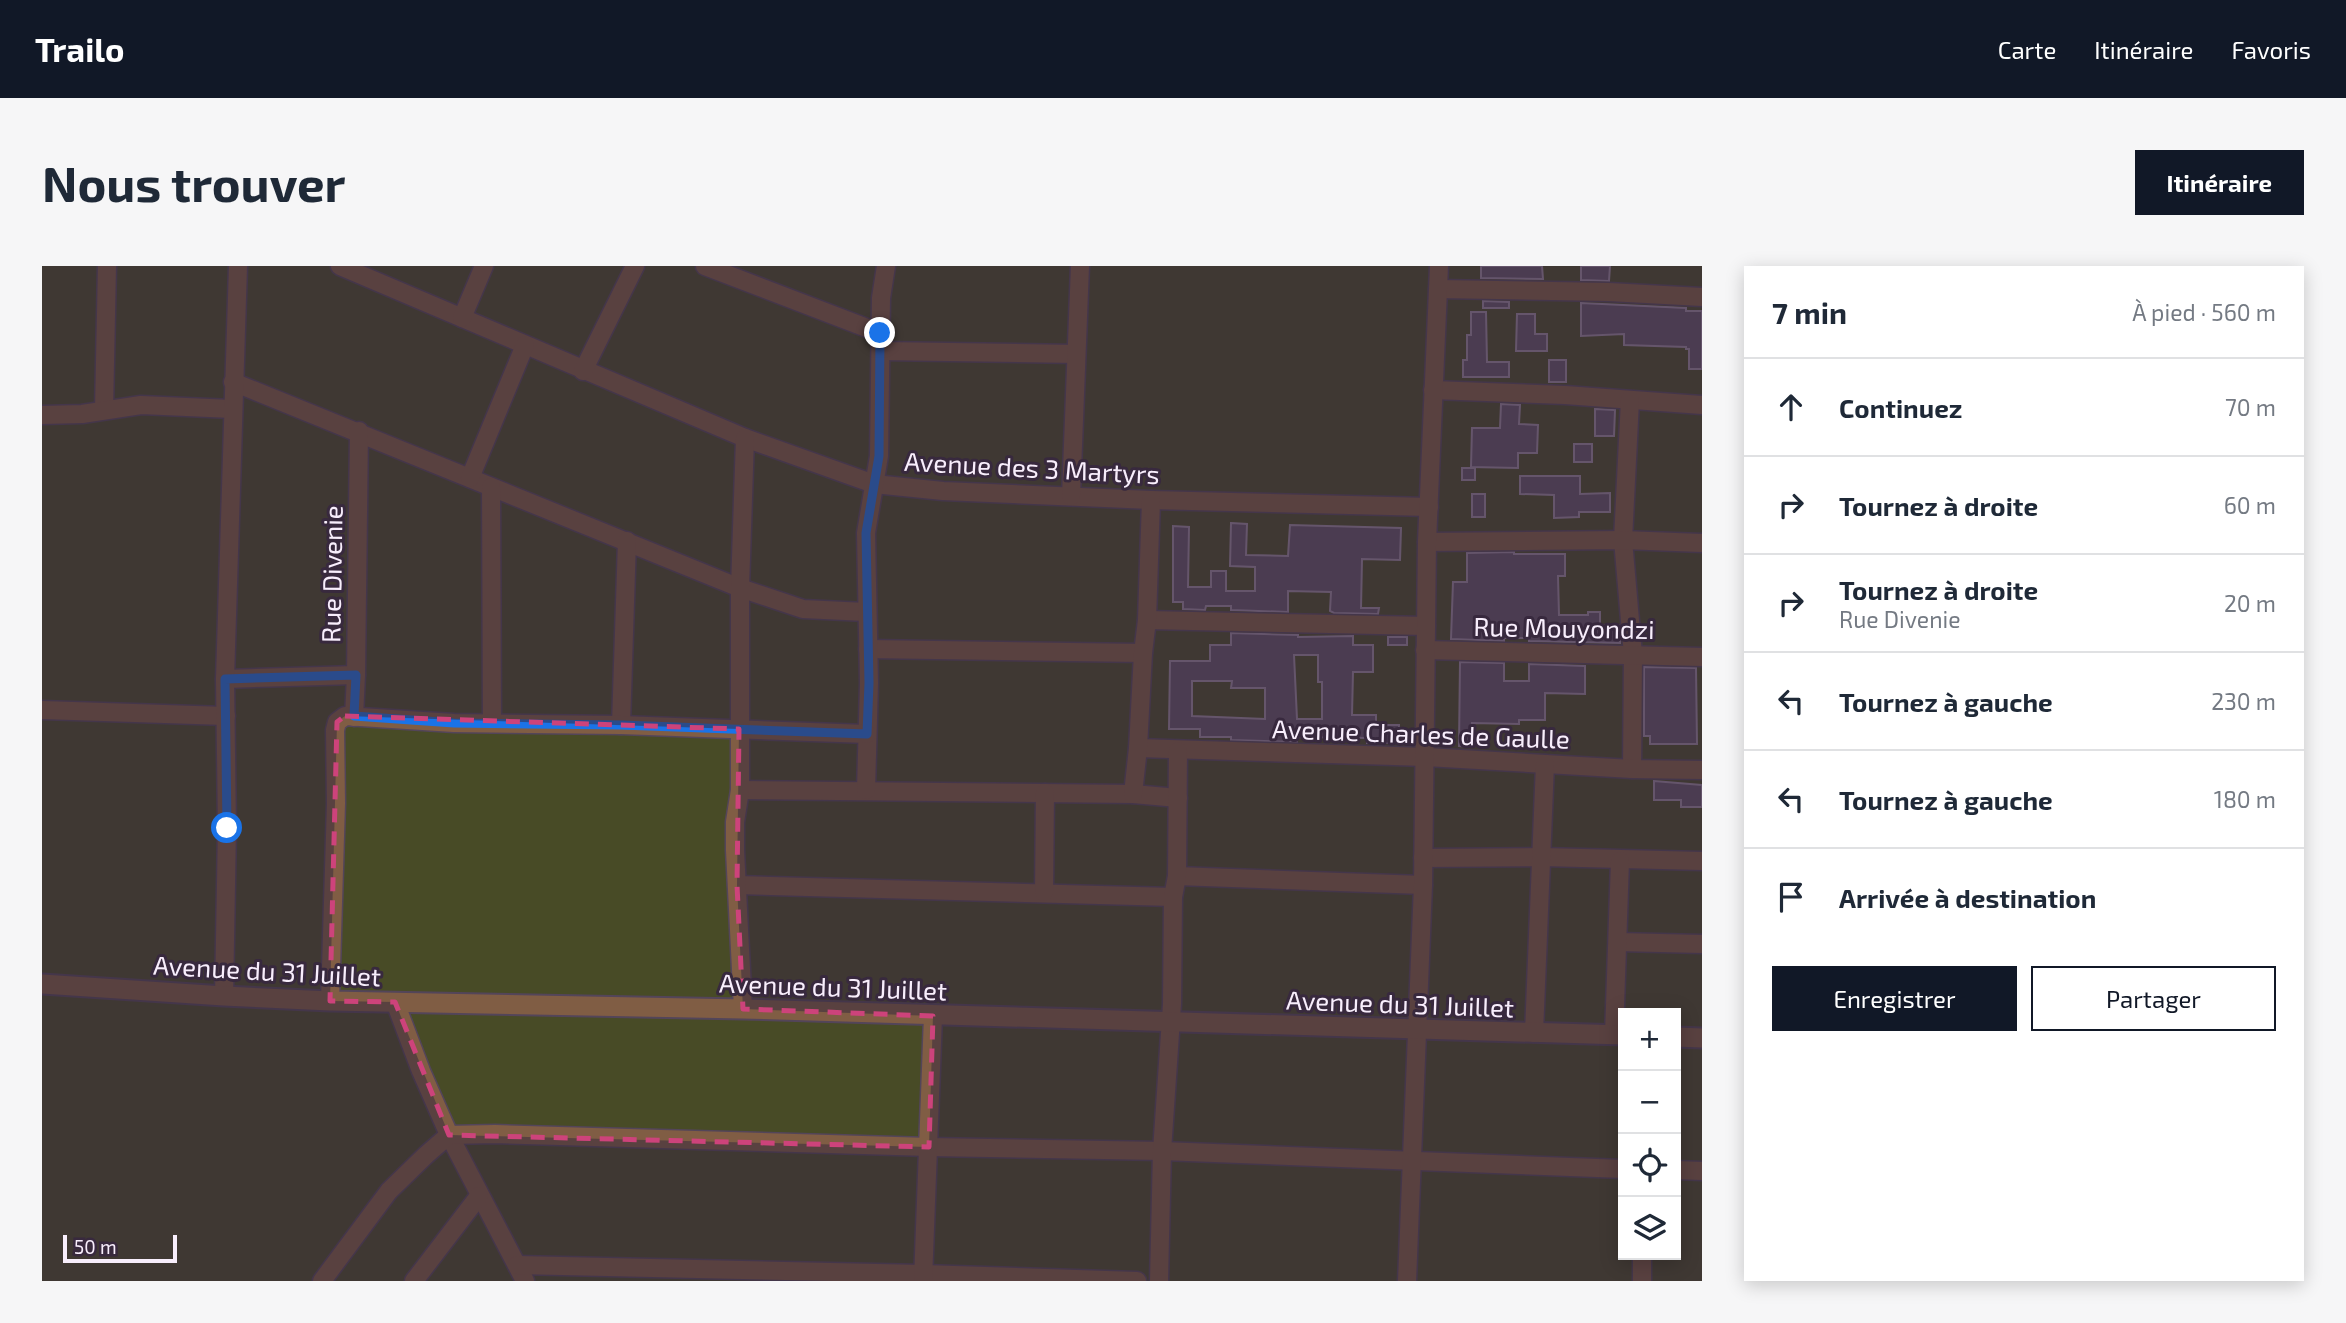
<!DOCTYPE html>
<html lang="fr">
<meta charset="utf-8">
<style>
:root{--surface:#fff;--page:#f6f6f7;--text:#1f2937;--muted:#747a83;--line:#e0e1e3;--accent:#111827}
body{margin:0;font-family:"Exo 2",sans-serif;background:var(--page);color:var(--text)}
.controls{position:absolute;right:21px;bottom:21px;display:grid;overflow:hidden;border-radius:0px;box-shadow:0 4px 18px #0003}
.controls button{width:63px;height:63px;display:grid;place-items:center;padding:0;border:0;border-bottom:2px solid var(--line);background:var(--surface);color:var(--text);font:35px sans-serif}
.scale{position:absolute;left:21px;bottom:18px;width:114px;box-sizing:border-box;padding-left:7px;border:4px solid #f8eefc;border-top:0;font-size:19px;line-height:24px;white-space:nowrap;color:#f8eefc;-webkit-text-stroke:5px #38293e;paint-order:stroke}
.stop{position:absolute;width:21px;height:21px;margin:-16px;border:5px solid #1a73e8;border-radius:50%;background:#fff}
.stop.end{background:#1a73e8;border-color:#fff;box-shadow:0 2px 7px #0008}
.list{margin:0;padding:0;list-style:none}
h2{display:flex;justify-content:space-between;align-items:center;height:91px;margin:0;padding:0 28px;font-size:30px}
h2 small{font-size:23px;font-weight:400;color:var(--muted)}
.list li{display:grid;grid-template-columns:46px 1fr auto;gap:21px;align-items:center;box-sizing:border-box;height:98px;padding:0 28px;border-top:2px solid var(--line)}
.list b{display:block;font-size:26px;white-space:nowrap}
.list p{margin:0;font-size:23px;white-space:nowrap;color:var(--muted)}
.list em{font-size:23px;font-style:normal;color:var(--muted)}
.actions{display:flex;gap:14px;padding:21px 28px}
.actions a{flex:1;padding:16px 0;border:2px solid var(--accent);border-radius:0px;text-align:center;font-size:24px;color:var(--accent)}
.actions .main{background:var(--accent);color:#fff}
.icon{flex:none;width:38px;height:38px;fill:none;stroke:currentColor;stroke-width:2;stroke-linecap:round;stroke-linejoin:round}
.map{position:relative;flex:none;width:1660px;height:1015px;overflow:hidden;border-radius:0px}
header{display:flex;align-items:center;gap:42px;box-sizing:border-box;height:98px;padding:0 35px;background:var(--accent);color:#fff}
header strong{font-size:33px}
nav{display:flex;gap:38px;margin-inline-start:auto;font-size:24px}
.intro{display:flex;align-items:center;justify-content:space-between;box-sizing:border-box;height:168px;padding:0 42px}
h1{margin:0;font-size:49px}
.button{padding:18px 32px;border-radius:0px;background:var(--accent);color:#fff;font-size:24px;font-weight:700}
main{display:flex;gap:42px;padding:0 42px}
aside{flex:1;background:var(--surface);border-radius:0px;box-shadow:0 4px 18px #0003}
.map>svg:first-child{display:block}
.green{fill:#484b26;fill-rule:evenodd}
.building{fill:#625269;stroke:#9c8aa3;stroke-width:2;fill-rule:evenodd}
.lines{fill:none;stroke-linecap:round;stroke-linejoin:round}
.minor-casing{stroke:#534559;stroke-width:21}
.tertiary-casing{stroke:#534559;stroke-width:23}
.minor{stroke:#805d44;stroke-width:18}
.tertiary{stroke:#805d44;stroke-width:19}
.route{stroke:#1a73e8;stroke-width:9}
.marked{fill:none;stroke:#cd437b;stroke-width:5;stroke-dasharray:14 9;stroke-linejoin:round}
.labels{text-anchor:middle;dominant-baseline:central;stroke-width:6;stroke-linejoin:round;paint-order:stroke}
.street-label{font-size:26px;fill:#f8eefc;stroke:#38293e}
</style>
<header>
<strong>Trailo</strong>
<nav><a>Carte</a><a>Itinéraire</a><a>Favoris</a></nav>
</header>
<div class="intro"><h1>Nous trouver</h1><a class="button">Itinéraire</a></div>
<main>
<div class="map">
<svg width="1660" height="1015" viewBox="0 0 1660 1015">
<rect width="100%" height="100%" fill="#38293e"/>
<path class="green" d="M0,0H1660V1015H0ZM1581,747H1634V989H1581Z"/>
<g class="building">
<polygon points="1439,0 1500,0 1501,13 1439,12"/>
<polygon points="1539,0 1568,0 1567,15 1539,14"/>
<polygon points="1441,35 1467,36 1467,42 1441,42"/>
<polygon points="1539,37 1644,42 1644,45 1660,45 1660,103 1647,103 1647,83 1644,83 1644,81 1582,79 1582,68 1539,70"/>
<polygon points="1429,46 1444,46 1445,96 1467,96 1467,111 1421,111 1421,94 1425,94 1425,69 1429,69"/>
<polygon points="1475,48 1493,48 1493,68 1505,68 1505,85 1474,85"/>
<rect x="1507" y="94" width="17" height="22"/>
<polygon points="1459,138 1478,139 1477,158 1496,159 1495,187 1476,187 1476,202 1429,201 1430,162 1458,162"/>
<polygon points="1553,143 1573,144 1572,170 1553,170"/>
<rect x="1532" y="178" width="18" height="18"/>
<rect x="1420" y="202" width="13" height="12"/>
<polygon points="1478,210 1538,210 1538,228 1568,227 1568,246 1537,246 1537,251 1512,252 1512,229 1478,228"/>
<rect x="1430" y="228" width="13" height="23"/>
<polygon points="1189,257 1205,258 1204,289 1246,290 1248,259 1359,262 1358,294 1320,293 1319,342 1337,342 1336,348 1292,347 1288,345 1289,326 1246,325 1246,346 1189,344 1189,340 1164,340 1163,344 1141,343 1141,336 1131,336 1131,260 1147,261 1146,321 1169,321 1169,305 1184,305 1184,325 1213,325 1213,301 1188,300"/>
<polygon points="1472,286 1472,288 1523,288 1523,310 1516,310 1517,349 1546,349 1546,346 1558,346 1558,359 1577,359 1578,377 1487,375 1487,372 1462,372 1462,375 1409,373 1411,316 1425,316 1425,287"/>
<path d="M1189,367L1256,369V371L1311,370V379H1331V406H1311L1310,449H1334V459H1357V477H1325V472L1255,471V476L1189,474V471H1158V463H1127L1128,395H1168V379H1189ZM1252,389H1276V416H1280V453H1255ZM1150,415H1190L1189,422H1223V453L1150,450Z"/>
<rect x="1346" y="371" width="19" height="8"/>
<polygon points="1418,396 1462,397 1462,415 1487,415 1487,398 1543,400 1543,428 1503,427 1503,454 1477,454 1477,458 1430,457 1430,481 1417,480"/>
<polygon points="1602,401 1654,402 1655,478 1608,478 1608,470 1602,470"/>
<polygon points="1612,515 1660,519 1660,541 1639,541 1639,534 1612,534"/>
</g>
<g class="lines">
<g class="minor-casing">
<g id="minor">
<polyline points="298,0 703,172 832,218 901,225 1109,234 1387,241"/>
<polyline points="663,0 838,67"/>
<polyline points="1396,23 1567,26 1660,31"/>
<polyline points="420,52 442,0"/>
<polyline points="839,85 1034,88"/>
<polyline points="541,105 593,0"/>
<polyline points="191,116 698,322 761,343 824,346"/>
<polyline points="1391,124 1523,129 1660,139"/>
<polyline points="1588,134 1581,274 1591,389 1590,503"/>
<polyline points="62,144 65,0"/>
<polyline points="0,149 40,148 99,139 190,143"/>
<polyline points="428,212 483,79"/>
<polyline points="449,221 450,456"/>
<polyline points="1029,230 1038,0"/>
<polyline points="1385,276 1581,274 1660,277"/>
<polyline points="1105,354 1384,360"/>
<polyline points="826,383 1101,387"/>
<polyline points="1383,384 1660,391"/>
<polyline points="183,413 314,409"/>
<polyline points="0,444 184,450"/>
<polyline points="312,451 314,409 317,165"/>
<polyline points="579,459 585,275"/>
<polyline points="1096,482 1384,491 1590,503 1660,504"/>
<polyline points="698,524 1091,528 1136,532"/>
<polyline points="824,524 827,417 824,267 837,190 839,32 844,0"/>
<polyline points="1091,528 1096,482 1101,387 1105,354 1109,234"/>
<polyline points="1381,592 1500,591 1660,595"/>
<polyline points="1135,610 1381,619"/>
<polyline points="695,619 1131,631"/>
<polyline points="1002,626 1003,527"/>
<polyline points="1576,676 1660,678"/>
<polyline points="182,730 185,562 183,413 196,0"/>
<polyline points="288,735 294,537 293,464 295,456 303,450 412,457 579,459 825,468"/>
<polyline points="353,736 379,805 407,869 483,1015"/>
<polyline points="701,743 693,584 693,556 698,524 698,322 703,172"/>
<polyline points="1492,767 1503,498"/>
<polyline points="1572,769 1578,595"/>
<polyline points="1634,904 1660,905"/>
<polyline points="475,999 881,1008 1095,1015"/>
<polyline points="280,1015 347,925 384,889 407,869 453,868 887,881 1120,885 1581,903"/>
<polyline points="372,1015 437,930"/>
<polyline points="881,1015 891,750"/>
<polyline points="1117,1015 1120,885 1130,738 1131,631 1135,610 1136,485"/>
<polyline points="1365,1015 1381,619 1385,276 1397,0"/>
<polyline points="1600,1015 1600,989"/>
</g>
</g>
<g class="tertiary-casing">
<g id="tertiary">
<polyline points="0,718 182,730 288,735 701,743 1581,769"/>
<polyline points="1634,771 1660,772"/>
</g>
</g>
<use href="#minor" class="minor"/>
<use href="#tertiary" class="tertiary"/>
</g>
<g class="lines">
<polyline class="route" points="185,562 183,413 314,409 312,450 412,457 579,459 825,468 827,417 824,267 837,190 838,67"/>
</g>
<path d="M0 0H1660V1015H0ZM303,450L697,463L695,619L701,743L891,750L887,881L407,869L353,736L288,735L295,456Z" fill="#38293e" fill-opacity=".55" fill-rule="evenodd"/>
<path class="marked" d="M303,450L697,463L695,619L701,743L891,750L887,881L407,869L353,736L288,735L295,456Z"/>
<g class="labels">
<g class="street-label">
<text transform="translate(990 201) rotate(3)">Avenue des 3 Martyrs</text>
<text transform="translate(289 308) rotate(-89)">Rue Divenie</text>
<text transform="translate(1522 361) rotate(1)">Rue Mouyondzi</text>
<text transform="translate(1379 467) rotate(2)">Avenue Charles de Gaulle</text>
<text transform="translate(225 704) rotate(3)">Avenue du 31 Juillet</text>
<text transform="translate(791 720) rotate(2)">Avenue du 31 Juillet</text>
<text transform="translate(1358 737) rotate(2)">Avenue du 31 Juillet</text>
</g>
</g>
</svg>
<div class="controls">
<button>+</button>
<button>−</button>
<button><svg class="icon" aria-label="locate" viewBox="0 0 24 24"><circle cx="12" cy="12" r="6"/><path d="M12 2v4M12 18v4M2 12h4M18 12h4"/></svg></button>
<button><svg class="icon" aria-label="layers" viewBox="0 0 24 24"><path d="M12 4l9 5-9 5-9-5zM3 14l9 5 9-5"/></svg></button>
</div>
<div class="scale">50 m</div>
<div class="stop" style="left:185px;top:562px"></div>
<div class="stop end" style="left:838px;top:67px"></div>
</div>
<aside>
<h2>7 min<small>À pied · 560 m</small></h2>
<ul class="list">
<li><svg class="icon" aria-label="ahead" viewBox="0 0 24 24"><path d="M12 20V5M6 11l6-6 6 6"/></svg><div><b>Continuez</b></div><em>70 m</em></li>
<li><svg class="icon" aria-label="right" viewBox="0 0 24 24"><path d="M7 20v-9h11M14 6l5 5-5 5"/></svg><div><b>Tournez à droite</b></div><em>60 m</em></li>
<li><svg class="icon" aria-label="right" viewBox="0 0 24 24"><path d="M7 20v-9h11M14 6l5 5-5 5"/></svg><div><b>Tournez à droite</b><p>Rue Divenie</p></div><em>20 m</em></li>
<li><svg class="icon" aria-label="left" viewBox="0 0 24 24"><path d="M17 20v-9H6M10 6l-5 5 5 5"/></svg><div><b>Tournez à gauche</b></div><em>230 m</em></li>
<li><svg class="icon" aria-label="left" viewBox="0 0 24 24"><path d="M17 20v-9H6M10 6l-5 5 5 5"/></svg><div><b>Tournez à gauche</b></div><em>180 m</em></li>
<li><svg class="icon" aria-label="arrive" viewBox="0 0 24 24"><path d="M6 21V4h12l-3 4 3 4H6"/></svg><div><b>Arrivée à destination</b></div></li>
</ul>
<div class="actions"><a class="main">Enregistrer</a><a>Partager</a></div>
</aside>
</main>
